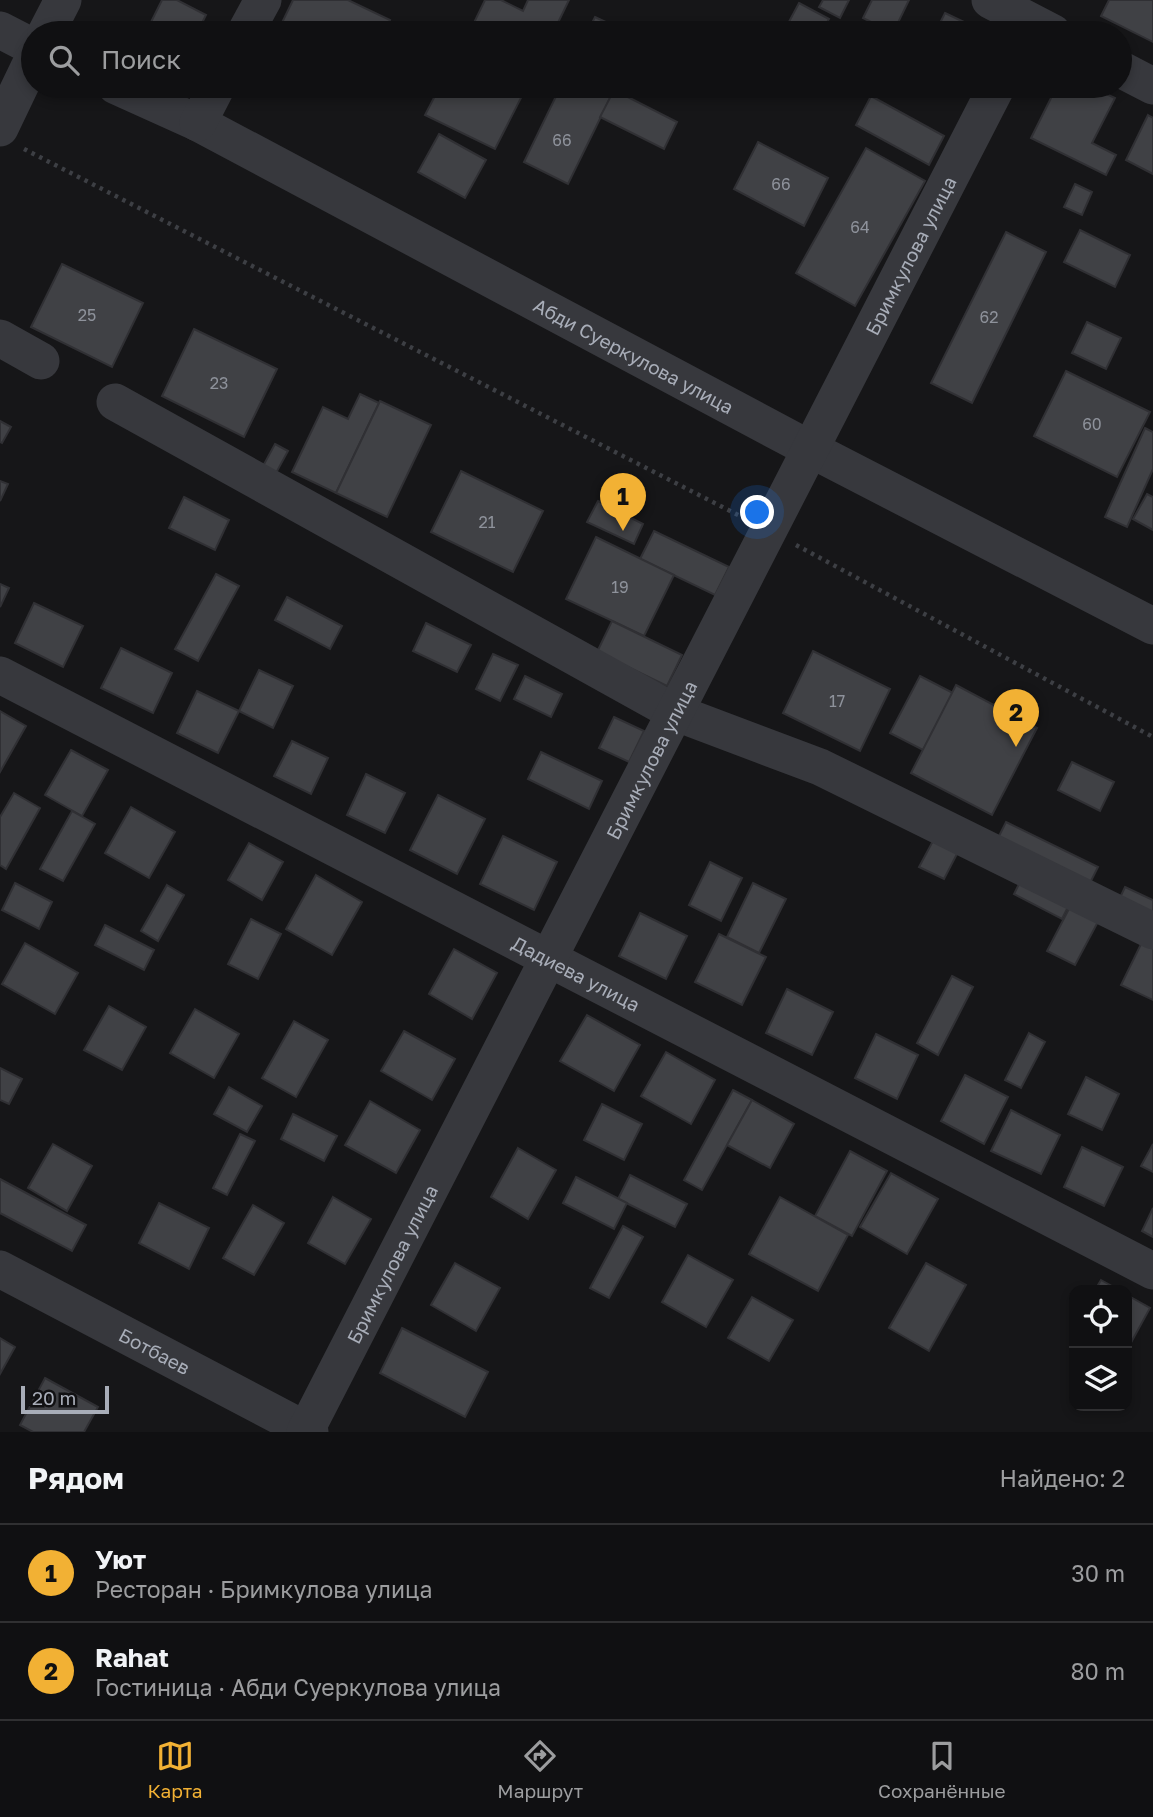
<!DOCTYPE html>
<html lang="ru">
<meta charset="utf-8">
<style>
:root{--surface:#101012;--page:#19191b;--text:#f1f3f6;--muted:#9c9d9f;--line:#303032;--accent:#f2b134}
body{margin:0;font-family:"Golos Text",sans-serif;background:var(--page);color:var(--text)}
.controls{position:absolute;right:21px;bottom:21px;display:grid;overflow:hidden;border-radius:14px;box-shadow:0 4px 10px #0003}
.controls button{width:63px;height:63px;display:grid;place-items:center;padding:0;border:0;border-bottom:2px solid var(--line);background:var(--surface);color:var(--text);font:35px sans-serif}
.scale{position:absolute;left:21px;bottom:18px;width:88px;box-sizing:border-box;padding-left:7px;border:4px solid #a8adb8;border-top:0;font-size:19px;line-height:24px;white-space:nowrap;color:#a8adb8;-webkit-text-stroke:5px #111113;paint-order:stroke}
.you{position:absolute;left:758px;top:513px;width:24px;height:24px;margin:-18px;border:5px solid #fff;border-radius:50%;background:#1a73e8;box-shadow:0 0 0 10px #1a73e833}
.badge{display:grid;place-items:center;width:46px;height:46px;border-radius:50%;background:var(--accent);color:#111;font-size:23px;font-weight:700}
.pin{position:absolute;translate:-50% -58px;filter:drop-shadow(0 2px 4px #0008)}
.pin::after{content:'';position:absolute;top:37px;width:24px;height:21px;background:inherit;clip-path:polygon(0 0,100% 0,50% 100%)}
.list{margin:0;padding:0;list-style:none}
h2{display:flex;justify-content:space-between;align-items:center;height:91px;margin:0;padding:0 28px;font-size:30px}
h2 small{font-size:23px;font-weight:400;color:var(--muted)}
.list li{display:grid;grid-template-columns:46px 1fr auto;gap:21px;align-items:center;box-sizing:border-box;height:98px;padding:0 28px;border-top:2px solid var(--line)}
.list b{display:block;font-size:26px;white-space:nowrap}
.list p{margin:0;font-size:23px;white-space:nowrap;color:var(--muted)}
.list em{font-size:23px;font-style:normal;color:var(--muted)}
.icon{flex:none;width:38px;height:38px;fill:none;stroke:currentColor;stroke-width:2;stroke-linecap:round;stroke-linejoin:round}
.map{position:relative;flex:none;width:1153px;height:1432px;overflow:hidden}
.search{position:absolute;background:var(--surface);box-shadow:0 4px 10px #0003;left:21px;right:21px;top:21px;height:77px;display:flex;align-items:center;gap:18px;box-sizing:border-box;padding:0 24px;border-radius:38px;color:var(--muted);font-size:26px}
.sheet{height:287px;background:var(--surface)}
nav{display:flex;justify-content:space-around;align-items:center;box-sizing:border-box;height:98px;border-top:2px solid var(--line);background:var(--surface);font-size:19px;color:var(--muted)}
nav a{display:grid;justify-items:center;gap:4px}
nav .on{color:var(--accent)}
.map>svg:first-child{display:block}
.building{fill:#404145;stroke:#303034;stroke-width:2}
.lines{fill:none;stroke-linecap:round;stroke-linejoin:round}
.path{stroke:#3d3f44;stroke-width:4.5;stroke-dasharray:3.5 5;stroke-linecap:butt}
.minor{stroke:#37383d;stroke-width:37}
.labels{text-anchor:middle;dominant-baseline:central;stroke-width:6;stroke-linejoin:round;paint-order:stroke}
.number-label{font-size:16px;fill:#8e929b}
.street-label{font-size:19px;fill:#a8adb8;stroke:#111113}
</style>
<div class="map">
<svg width="1153" height="1432" viewBox="0 0 1153 1432">
<rect width="100%" height="100%" fill="#161618"/>
<g class="building">
<polygon points="162,0 177,0 206,15 197,33 162,33 149,26"/>
<polygon points="293,0 348,0 390,20 384,33 277,33"/>
<polygon points="485,0 501,0 523,11 528,0 569,0 553,33 469,33"/>
<polygon points="823,0 849,0 840,18 819,7"/>
<polygon points="872,0 909,0 893,33 863,18"/>
<polygon points="1109,0 1153,0 1153,42 1101,16"/>
<polygon points="799,3 829,19 821,33 783,33"/>
<polygon points="945,13 987,33 935,33"/>
<polygon points="595,17 629,33 587,33"/>
<polygon points="425,86 527,86 495,149 425,115 437,92"/>
<polygon points="561,86 616,86 568,184 524,162"/>
<polygon points="662,86 686,86 681,96"/>
<polygon points="1057,86 1089,86 1115,98 1092,143 1116,155 1106,175 1031,138"/>
<polygon points="614,90 677,122 664,149 600,117"/>
<polygon points="871,96 944,136 929,165 856,125"/>
<polygon points="1148,115 1153,118 1153,174 1126,160"/>
<polygon points="439,134 486,160 465,198 418,172"/>
<polygon points="758,142 828,178 804,226 734,189"/>
<polygon points="866,148 925,181 855,306 796,273"/>
<polygon points="1075,184 1092,192 1082,215 1064,207"/>
<polygon points="1080,230 1130,255 1115,287 1064,262"/>
<polygon points="1006,232 1046,252 972,403 931,383"/>
<polygon points="62,264 143,303 112,367 31,327"/>
<polygon points="1087,322 1121,338 1106,369 1072,353"/>
<polygon points="194,329 277,369 244,437 162,396"/>
<polygon points="1066,371 1150,412 1117,477 1034,436"/>
<polygon points="360,394 379,403 336,493 292,472 323,407 348,419"/>
<polygon points="380,401 431,425 387,517 336,493"/>
<polygon points="0,421 11,427 2,443 0,442"/>
<polygon points="1145,428 1153,432 1153,469 1127,527 1105,517"/>
<polygon points="275,444 288,451 276,473 263,466"/>
<polygon points="461,471 543,511 513,572 431,532"/>
<polygon points="0,481 8,484 0,501"/>
<polygon points="1147,494 1153,497 1153,530 1133,519"/>
<polygon points="184,497 229,520 215,550 169,528"/>
<polygon points="598,501 643,524 634,544 587,522"/>
<polygon points="654,531 729,567 715,595 640,559"/>
<polygon points="596,537 674,575 644,636 566,599"/>
<polygon points="216,574 239,586 198,661 175,649"/>
<polygon points="0,584 9,588 0,607"/>
<polygon points="287,597 342,626 330,649 275,620"/>
<polygon points="34,603 83,626 63,667 15,643"/>
<polygon points="612,621 682,655 667,686 597,652"/>
<polygon points="426,623 471,645 457,672 413,651"/>
<polygon points="121,648 172,673 153,713 101,688"/>
<polygon points="813,651 890,689 860,751 783,713"/>
<polygon points="493,654 518,665 500,701 476,689"/>
<polygon points="259,670 293,686 273,728 239,711"/>
<polygon points="525,676 562,694 551,717 514,699"/>
<polygon points="920,676 953,693 923,750 890,733"/>
<polygon points="956,685 1037,728 992,815 911,773"/>
<polygon points="197,691 239,711 218,753 177,733"/>
<polygon points="0,711 26,726 0,772"/>
<polygon points="614,717 644,731 629,762 599,748"/>
<polygon points="292,741 328,758 311,794 274,776"/>
<polygon points="71,750 108,770 82,816 45,795"/>
<polygon points="541,752 602,781 589,809 528,779"/>
<polygon points="1072,762 1114,782 1100,811 1058,790"/>
<polygon points="366,774 405,793 385,833 347,815"/>
<polygon points="14,793 40,808 6,869 0,865 0,817"/>
<polygon points="438,795 485,819 457,874 410,850"/>
<polygon points="131,807 175,832 149,878 105,853"/>
<polygon points="72,811 95,824 63,881 40,869"/>
<polygon points="1006,822 1098,867 1085,893 993,848"/>
<polygon points="503,836 557,862 534,910 480,884"/>
<polygon points="934,839 958,852 944,879 919,867"/>
<polygon points="249,843 283,862 262,900 228,880"/>
<polygon points="710,862 742,878 721,921 689,905"/>
<polygon points="316,875 362,902 332,955 286,929"/>
<polygon points="1023,876 1071,901 1062,919 1014,894"/>
<polygon points="15,883 52,902 39,929 2,910"/>
<polygon points="753,883 786,899 759,953 727,937"/>
<polygon points="167,885 184,895 158,941 141,931"/>
<polygon points="1125,887 1153,900 1153,921 1117,904"/>
<polygon points="1072,903 1100,918 1075,965 1047,951"/>
<polygon points="640,913 687,936 666,979 619,956"/>
<polygon points="251,919 281,934 258,979 228,964"/>
<polygon points="105,925 154,950 144,970 95,945"/>
<polygon points="719,934 766,957 742,1005 695,982"/>
<polygon points="1142,942 1153,947 1153,1000 1121,985"/>
<polygon points="25,943 78,973 55,1014 2,984"/>
<polygon points="454,949 497,973 472,1019 429,994"/>
<polygon points="952,976 973,987 938,1055 917,1043"/>
<polygon points="787,989 833,1012 812,1055 766,1033"/>
<polygon points="109,1006 146,1027 122,1070 84,1050"/>
<polygon points="195,1009 239,1034 214,1078 170,1053"/>
<polygon points="587,1015 640,1045 614,1091 560,1061"/>
<polygon points="294,1021 328,1040 296,1097 262,1078"/>
<polygon points="404,1031 455,1059 432,1100 381,1071"/>
<polygon points="1029,1033 1045,1042 1021,1088 1005,1080"/>
<polygon points="876,1034 918,1055 897,1099 855,1078"/>
<polygon points="666,1052 715,1080 691,1124 641,1096"/>
<polygon points="0,1068 22,1079 9,1104 0,1100"/>
<polygon points="965,1075 1008,1097 984,1144 941,1121"/>
<polygon points="1086,1077 1119,1094 1102,1130 1068,1114"/>
<polygon points="229,1087 262,1106 247,1132 214,1114"/>
<polygon points="733,1090 752,1100 702,1190 684,1180"/>
<polygon points="752,1100 794,1124 770,1168 727,1145"/>
<polygon points="370,1101 420,1130 396,1173 345,1145"/>
<polygon points="602,1104 642,1124 624,1160 584,1140"/>
<polygon points="1011,1110 1060,1135 1041,1174 991,1151"/>
<polygon points="293,1114 337,1136 324,1161 281,1139"/>
<polygon points="240,1134 255,1141 227,1195 213,1188"/>
<polygon points="53,1144 92,1166 67,1211 28,1188"/>
<polygon points="1153,1144 1153,1172 1141,1166"/>
<polygon points="1082,1147 1123,1167 1104,1206 1064,1187"/>
<polygon points="518,1148 556,1170 528,1219 491,1197"/>
<polygon points="850,1151 887,1171 852,1236 815,1216"/>
<polygon points="891,1173 938,1199 907,1254 860,1227"/>
<polygon points="630,1175 687,1204 675,1227 618,1199"/>
<polygon points="576,1177 627,1203 614,1229 563,1203"/>
<polygon points="0,1179 86,1225 72,1251 0,1213"/>
<polygon points="333,1197 371,1219 345,1264 308,1243"/>
<polygon points="780,1197 848,1235 818,1291 749,1254"/>
<polygon points="159,1203 209,1228 189,1269 139,1243"/>
<polygon points="253,1205 284,1223 254,1275 223,1258"/>
<polygon points="1153,1208 1153,1237 1142,1231"/>
<polygon points="623,1226 643,1237 609,1298 590,1288"/>
<polygon points="688,1255 733,1280 706,1327 662,1302"/>
<polygon points="455,1263 500,1288 476,1331 431,1305"/>
<polygon points="926,1263 966,1285 929,1351 889,1328"/>
<polygon points="1101,1280 1119,1290 1095,1290"/>
<polygon points="1127,1295 1150,1308 1127,1350"/>
<polygon points="752,1297 793,1320 769,1361 728,1338"/>
<polygon points="402,1328 488,1372 465,1417 380,1373"/>
<polygon points="0,1338 15,1347 0,1374"/>
<polygon points="45,1378 98,1407 84,1432 33,1432 20,1425"/>
</g>
<g class="lines">
<g class="path">
<polyline points="24,149 742,517"/>
<polyline points="796,545 1153,737"/>
</g>
<g class="minor">
<polyline points="990,0 1053,33"/>
<polyline points="0,30 33,47"/>
<polyline points="46,33 63,0"/>
<polyline points="245,33 263,0"/>
<polyline points="1120,69 1153,86"/>
<path id="s1" d="M116,86L198,123L810,449L1153,626"/>
<polyline points="198,123 217,86"/>
<polyline points="0,128 33,59"/>
<polyline points="0,338 41,361"/>
<polyline points="115,402 674,712 820,767 1153,931"/>
<path id="s2" d="M0,675L1153,1271"/>
<path id="s3" d="M0,1269L310,1432"/>
<path id="s4" d="M305,1432L997,86"/>
</g>
</g>
<g class="labels">
<g class="number-label">
<text x="562" y="140">66</text>
<text x="781" y="184">66</text>
<text x="860" y="227">64</text>
<text x="87" y="315">25</text>
<text x="989" y="317">62</text>
<text x="219" y="383">23</text>
<text x="1092" y="424">60</text>
<text x="487" y="522">21</text>
<text x="620" y="587">19</text>
<text x="837" y="701">17</text>
</g>
<g class="street-label">
<text stroke="none"><textPath href="#s4" startOffset="1323">Бримкулова улица</textPath></text>
<text stroke="none"><textPath href="#s1" startOffset="584">Абди Суеркулова улица</textPath></text>
<text stroke="none"><textPath href="#s4" startOffset="756">Бримкулова улица</textPath></text>
<text stroke="none"><textPath href="#s2" startOffset="649">Дадиева улица</textPath></text>
<text stroke="none"><textPath href="#s4" startOffset="189">Бримкулова улица</textPath></text>
<text stroke="none"><textPath href="#s3" startOffset="175">Ботбаев</textPath></text>
</g>
</g>
</svg>
<div class="controls">
<button><svg class="icon" aria-label="locate" viewBox="0 0 24 24"><circle cx="12" cy="12" r="6"/><path d="M12 2v4M12 18v4M2 12h4M18 12h4"/></svg></button>
<button><svg class="icon" aria-label="layers" viewBox="0 0 24 24"><path d="M12 4l9 5-9 5-9-5zM3 14l9 5 9-5"/></svg></button>
</div>
<div class="scale">20 m</div>
<div class="you"></div>
<div class="pin badge" style="left:623px;top:531px">1</div>
<div class="pin badge" style="left:1016px;top:747px">2</div>
<div class="search"><svg class="icon" aria-label="search" viewBox="0 0 24 24"><circle cx="10" cy="10" r="6"/><path d="M15 15l6 6"/></svg>Поиск</div>
</div>
<section class="sheet">
<h2>Рядом<small>Найдено: 2</small></h2>
<ul class="list">
<li><span class="badge">1</span><div><b>Уют</b><p>Ресторан · Бримкулова улица</p></div><em>30 m</em></li>
<li><span class="badge">2</span><div><b>Rahat</b><p>Гостиница · Абди Суеркулова улица</p></div><em>80 m</em></li>
</ul>
</section>
<nav>
<a class="on"><svg class="icon" aria-label="map" viewBox="0 0 24 24"><path d="M3 6l6-2 6 2 6-2v14l-6 2-6-2-6 2zM9 4v14M15 6v14"/></svg>Карта</a>
<a><svg class="icon" aria-label="directions" viewBox="0 0 24 24"><path d="M12 3l9 9-9 9-9-9zM9 14v-3h6M13 9l2 2-2 2"/></svg>Маршрут</a>
<a><svg class="icon" aria-label="saved" viewBox="0 0 24 24"><path d="M7 4h10v16l-5-4-5 4z"/></svg>Сохранённые</a>
</nav>
